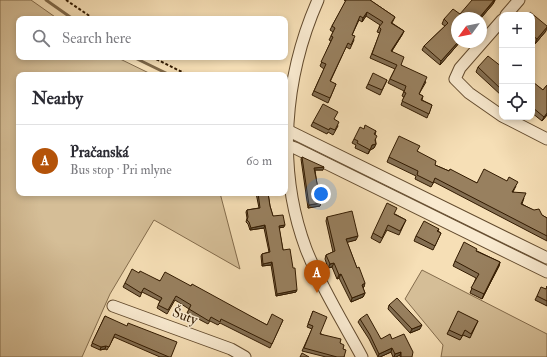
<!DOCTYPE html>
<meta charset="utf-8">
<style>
:root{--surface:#fff;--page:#f7f7f7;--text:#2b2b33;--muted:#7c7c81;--line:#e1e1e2;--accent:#b45309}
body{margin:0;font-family:"IM FELL Double Pica",serif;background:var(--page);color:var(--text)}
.controls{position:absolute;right:12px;top:12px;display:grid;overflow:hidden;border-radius:8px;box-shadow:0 2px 6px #0003}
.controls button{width:36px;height:36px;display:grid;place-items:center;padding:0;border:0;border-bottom:1px solid var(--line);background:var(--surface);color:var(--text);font:20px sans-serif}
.compass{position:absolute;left:451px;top:12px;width:36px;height:36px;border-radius:50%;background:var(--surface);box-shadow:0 2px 6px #0003;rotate:237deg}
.you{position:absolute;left:321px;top:194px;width:14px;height:14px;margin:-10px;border:3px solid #fff;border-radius:50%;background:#1a73e8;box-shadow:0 0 0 6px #1a73e833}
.badge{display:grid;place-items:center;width:26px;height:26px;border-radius:50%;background:var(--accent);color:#fff;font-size:13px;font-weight:700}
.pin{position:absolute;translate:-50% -33px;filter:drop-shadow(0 1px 2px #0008)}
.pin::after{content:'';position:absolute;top:21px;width:14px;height:12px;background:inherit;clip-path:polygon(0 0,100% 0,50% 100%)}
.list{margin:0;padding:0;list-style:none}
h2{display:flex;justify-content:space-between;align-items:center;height:52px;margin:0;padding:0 16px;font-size:17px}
h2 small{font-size:13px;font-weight:400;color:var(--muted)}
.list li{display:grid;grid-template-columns:26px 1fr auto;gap:12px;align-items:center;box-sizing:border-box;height:72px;padding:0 16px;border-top:1px solid var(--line)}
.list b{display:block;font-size:15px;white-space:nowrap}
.list p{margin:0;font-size:13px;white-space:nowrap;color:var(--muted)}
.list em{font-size:13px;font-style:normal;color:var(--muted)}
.icon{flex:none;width:22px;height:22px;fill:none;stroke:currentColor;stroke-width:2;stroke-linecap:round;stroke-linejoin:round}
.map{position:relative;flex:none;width:547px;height:357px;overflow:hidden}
.search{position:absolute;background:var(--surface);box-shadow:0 2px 6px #0003;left:16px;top:16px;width:272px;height:44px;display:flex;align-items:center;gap:10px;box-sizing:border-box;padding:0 14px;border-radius:8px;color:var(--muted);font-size:15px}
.panel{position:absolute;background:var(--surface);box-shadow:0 2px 6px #0003;left:16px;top:72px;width:272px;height:124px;border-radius:8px}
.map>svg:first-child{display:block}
.green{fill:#d5be97;stroke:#846c4c}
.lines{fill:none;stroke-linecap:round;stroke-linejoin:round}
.stream{stroke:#7f6848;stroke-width:3}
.minor-casing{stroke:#634b2e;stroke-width:13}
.path{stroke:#321a00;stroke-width:2;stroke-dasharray:3 2;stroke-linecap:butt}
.minor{stroke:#f9ead0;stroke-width:11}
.wall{fill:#836e52;stroke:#321a00}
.shaded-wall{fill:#6a5a42;stroke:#321a00}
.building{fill:#98805f;stroke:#321a00}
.labels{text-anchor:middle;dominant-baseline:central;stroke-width:3;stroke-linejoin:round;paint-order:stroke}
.street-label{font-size:14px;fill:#321a00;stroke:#f9ead0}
</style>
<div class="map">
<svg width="547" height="357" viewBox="0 0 547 357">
<rect width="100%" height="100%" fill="#f6dfb6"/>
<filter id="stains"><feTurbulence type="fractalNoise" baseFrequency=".005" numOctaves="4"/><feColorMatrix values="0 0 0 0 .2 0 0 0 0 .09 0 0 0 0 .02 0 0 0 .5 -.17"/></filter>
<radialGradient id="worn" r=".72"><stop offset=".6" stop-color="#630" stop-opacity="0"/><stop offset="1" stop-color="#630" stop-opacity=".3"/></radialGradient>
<g class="green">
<polygon points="0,0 31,0 58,19 19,19 19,57 116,57 153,75 19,75 19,193 220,193 240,269 154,220 110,294 82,357 0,357"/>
<polygon points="422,270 547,334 547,357 441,357 443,345 405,299"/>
</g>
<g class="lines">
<g class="stream">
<polyline points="46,0 73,19"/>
<polyline points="133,57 170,75"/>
</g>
<g class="minor-casing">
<g id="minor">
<path d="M318,0C284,77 276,169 306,249C321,287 343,322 362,357"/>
<polyline points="506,15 519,0"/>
<polyline points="502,20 460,68 455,79 469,93 502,116"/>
<polyline points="504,117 547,139"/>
<polyline points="287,130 547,258"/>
<polyline points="286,145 295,148 547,272"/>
<polyline points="113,306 231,349 245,357"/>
</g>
</g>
<g class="path">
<polyline points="66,0 94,19"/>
<polyline points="152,57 188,75"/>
</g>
<use href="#minor" class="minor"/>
</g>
<g class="wall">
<polygon points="344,0 370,0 395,17 392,23 404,31 402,35 392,51 401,65 426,82 419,94 423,96 422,100 432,105 427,118 401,105 404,97 402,96 404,91 388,83 395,69 370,58 380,33 377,32 380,25 366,16 362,22 359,20 352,35 354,40 350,49 346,47 330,82 336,84 328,103 312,95 324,69 320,66 331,41 329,40 333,32 330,30 332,26 346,1"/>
<polygon points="495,0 493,4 481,18 457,18 457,42 460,42 440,65 422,50 424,46 445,26 442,24 444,19 460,14"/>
<polygon points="532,15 546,31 535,44 532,41"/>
<polygon points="478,67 502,67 502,96 476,72"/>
<polygon points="387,80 380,95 366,88 368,84"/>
<polygon points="532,82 543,90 547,85 547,115 542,121 532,113"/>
<polygon points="335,120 338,126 333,135 328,132 327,134 311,126 313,122"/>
<polygon points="364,129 376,131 375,135 376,144 374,148 370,150 368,154 355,148 356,145 352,143 354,139"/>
<polygon points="417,151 435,165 477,183 516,186 513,192 524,198 522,204 547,218 547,241 434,182 431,187 415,179 416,176 387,162 389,157"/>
<polygon points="302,157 323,170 315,170 320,206 308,208 301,159"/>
<polygon points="256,193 268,193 270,206 273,216 284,227 279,228 283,250 296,292 276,296 271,265 262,266 261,256 262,254 269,252 264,228 250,230 248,224 246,222 247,218 246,212 247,210 259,208"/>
<polygon points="395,214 406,220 399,235 387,230 380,243 371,238 373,233"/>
<polygon points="327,217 356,240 347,242 364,287 363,288 365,293 363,297 351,302 339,278 337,279 332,267 328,268 325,259 326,255 333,252 326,221"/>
<polygon points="439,229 438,231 441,233 433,250 414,241 416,236"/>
<polygon points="477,251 500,262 499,266 482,299 470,293 476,278 453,266 455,261"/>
<polygon points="139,273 160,281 191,286 267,325 283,320 270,348 220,323 218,325 210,321 208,324 187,313 189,309 175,300 167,314 157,308 160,301 142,292 140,297 123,287 125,283"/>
<polygon points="547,286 547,306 535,300 537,296 546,289"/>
<polygon points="389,305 420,329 410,333 388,309"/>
<polygon points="313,311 321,334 340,343 343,349 344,357 326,357 302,351 312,329 307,327"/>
<polygon points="105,316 171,357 160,357 114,337 107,350 105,349 100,350 91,346"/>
<polygon points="360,319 381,339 392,339 412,357 400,357 400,355 396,357 393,357 391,352 380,357 378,357 369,339 358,322"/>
<polygon points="478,321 470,338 463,335 460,340 447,334 449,330"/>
</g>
<g class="shaded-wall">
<polygon points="495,0 493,4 481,18 479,18"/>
<polygon points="367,12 366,16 362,22 363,18"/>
<polygon points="547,27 546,31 535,44 537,39"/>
<polygon points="404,31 402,35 389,55 391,51"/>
<polygon points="458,42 460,42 440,65 441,61"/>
<polygon points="547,113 547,115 542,121 544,117"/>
<polygon points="376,144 374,148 370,150 368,154 372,145"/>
<polygon points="324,167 323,170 313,170 314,168"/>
<polygon points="321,203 320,206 308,208 309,205"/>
<polygon points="265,225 264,228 250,230 251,228"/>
<polygon points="285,225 284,227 278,228 279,226"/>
<polygon points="358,236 356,240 345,243 346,239"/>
<polygon points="272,262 271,265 262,266 263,264"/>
<polygon points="500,262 499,266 482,299 484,294"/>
<polygon points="334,263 332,267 328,268 330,264"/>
<polygon points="341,274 339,278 337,279 339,275"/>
<polygon points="365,283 364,287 360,289 362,285"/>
<polygon points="297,290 296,292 276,296 277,294"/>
<polygon points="365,293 363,297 351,302 352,298"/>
<polygon points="422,325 420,329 410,333 412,329"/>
<polygon points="106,346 105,349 100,350 101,347"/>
<polygon points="392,348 391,352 380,357 378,357 379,354"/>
<polygon points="401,352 400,355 396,357 394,357 395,354"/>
</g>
<g class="building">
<polygon points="346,0 370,0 395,17 391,23 404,31 391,51 404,57 401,65 427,77 419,94 423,96 421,100 432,105 429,114 402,101 406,93 404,92 406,86 390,79 397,65 372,54 381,29 379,27 383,22 367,12 363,18 360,16 352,35 355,36 351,45 348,43 330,81 336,84 330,98 314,91 326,64 321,62 333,37 331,36 335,28 332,26"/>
<polygon points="472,0 494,0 479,18 457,18 457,42 458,42 441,61 424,46 448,23 444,19 453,9 460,14"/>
<polygon points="530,12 547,26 547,27 537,39 532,35 532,15 527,15"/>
<polygon points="488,56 502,67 502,90 478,67"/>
<polygon points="373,73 387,80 382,90 368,84"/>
<polygon points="532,82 533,82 543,90 547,85 547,113 544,117 532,107"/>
<polygon points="323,104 338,112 334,119 339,122 335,130 330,128 329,130 313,122"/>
<polygon points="365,125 376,131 374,134 377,136 375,140 376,144 372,145 370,150 357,143 358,141 354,139 360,127 364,129"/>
<polygon points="399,136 420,146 417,151 436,161 435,165 449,171 450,169 477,183 484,169 507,181 509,177 518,182 512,192 526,193 521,204 534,210 539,209 542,215 547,218 547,236 435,178 433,183 417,175 418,171 389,157"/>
<polygon points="302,157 324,167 314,168 321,203 309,205"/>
<polygon points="258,193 268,193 270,206 273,216 283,215 285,225 279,226 283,250 290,249 293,268 295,268 297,290 277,294 272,262 263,264 262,254 270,252 265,225 251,228 249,222 247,220 248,217 247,210 260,208"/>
<polygon points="387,203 397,208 394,214 406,220 400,231 388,225 382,238 373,233"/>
<polygon points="352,211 358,236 346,239 357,268 359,267 365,283 362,285 365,293 352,298 341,274 339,275 334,263 330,264 326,255 335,251 327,217"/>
<polygon points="424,221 439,229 437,231 441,233 435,246 416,236"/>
<polygon points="464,242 477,249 476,251 500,262 484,294 471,288 479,274 455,261"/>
<polygon points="132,269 139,273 140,271 160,281 165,272 191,286 192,284 267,325 272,314 283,320 272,344 221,319 220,322 211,317 209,321 189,309 191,305 176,296 168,310 158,305 162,298 144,288 141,293 125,283"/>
<polygon points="547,286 547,301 537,296 541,287 546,289"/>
<polygon points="397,298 422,325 412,329 389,305"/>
<polygon points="313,311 327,317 320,334 341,339 340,343 344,345 343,349 346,350 344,357 337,357 304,348 313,326 308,324"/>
<polygon points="458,311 478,321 471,334 465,330 462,336 449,330"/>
<polygon points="367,314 381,339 390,334 392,339 404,334 413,352 412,357 401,357 401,352 395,354 392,348 379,354 370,335 360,319"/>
<polygon points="105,316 127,326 128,323 177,342 171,357 169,357 115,334 109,347 106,346 101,347 92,343"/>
<polygon points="302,353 309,357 300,357"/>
</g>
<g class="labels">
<g class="street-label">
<text transform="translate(185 316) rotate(20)">Šuty</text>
</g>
</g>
<rect width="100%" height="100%" filter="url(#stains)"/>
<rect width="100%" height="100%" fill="url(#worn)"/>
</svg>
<div class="controls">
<button>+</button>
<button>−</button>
<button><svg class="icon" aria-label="locate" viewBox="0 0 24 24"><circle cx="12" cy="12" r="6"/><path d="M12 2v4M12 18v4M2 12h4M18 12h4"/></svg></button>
</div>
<svg class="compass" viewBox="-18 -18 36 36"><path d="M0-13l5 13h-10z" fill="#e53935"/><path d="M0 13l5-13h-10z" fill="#7c7c81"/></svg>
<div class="you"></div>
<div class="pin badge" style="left:317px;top:293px">A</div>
<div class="search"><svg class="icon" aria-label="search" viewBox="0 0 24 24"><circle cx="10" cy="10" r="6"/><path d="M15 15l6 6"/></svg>Search here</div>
<section class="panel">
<h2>Nearby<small></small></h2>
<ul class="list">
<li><span class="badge">A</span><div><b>Pračanská</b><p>Bus stop · Pri mlyne</p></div><em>60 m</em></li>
</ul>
</section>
</div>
